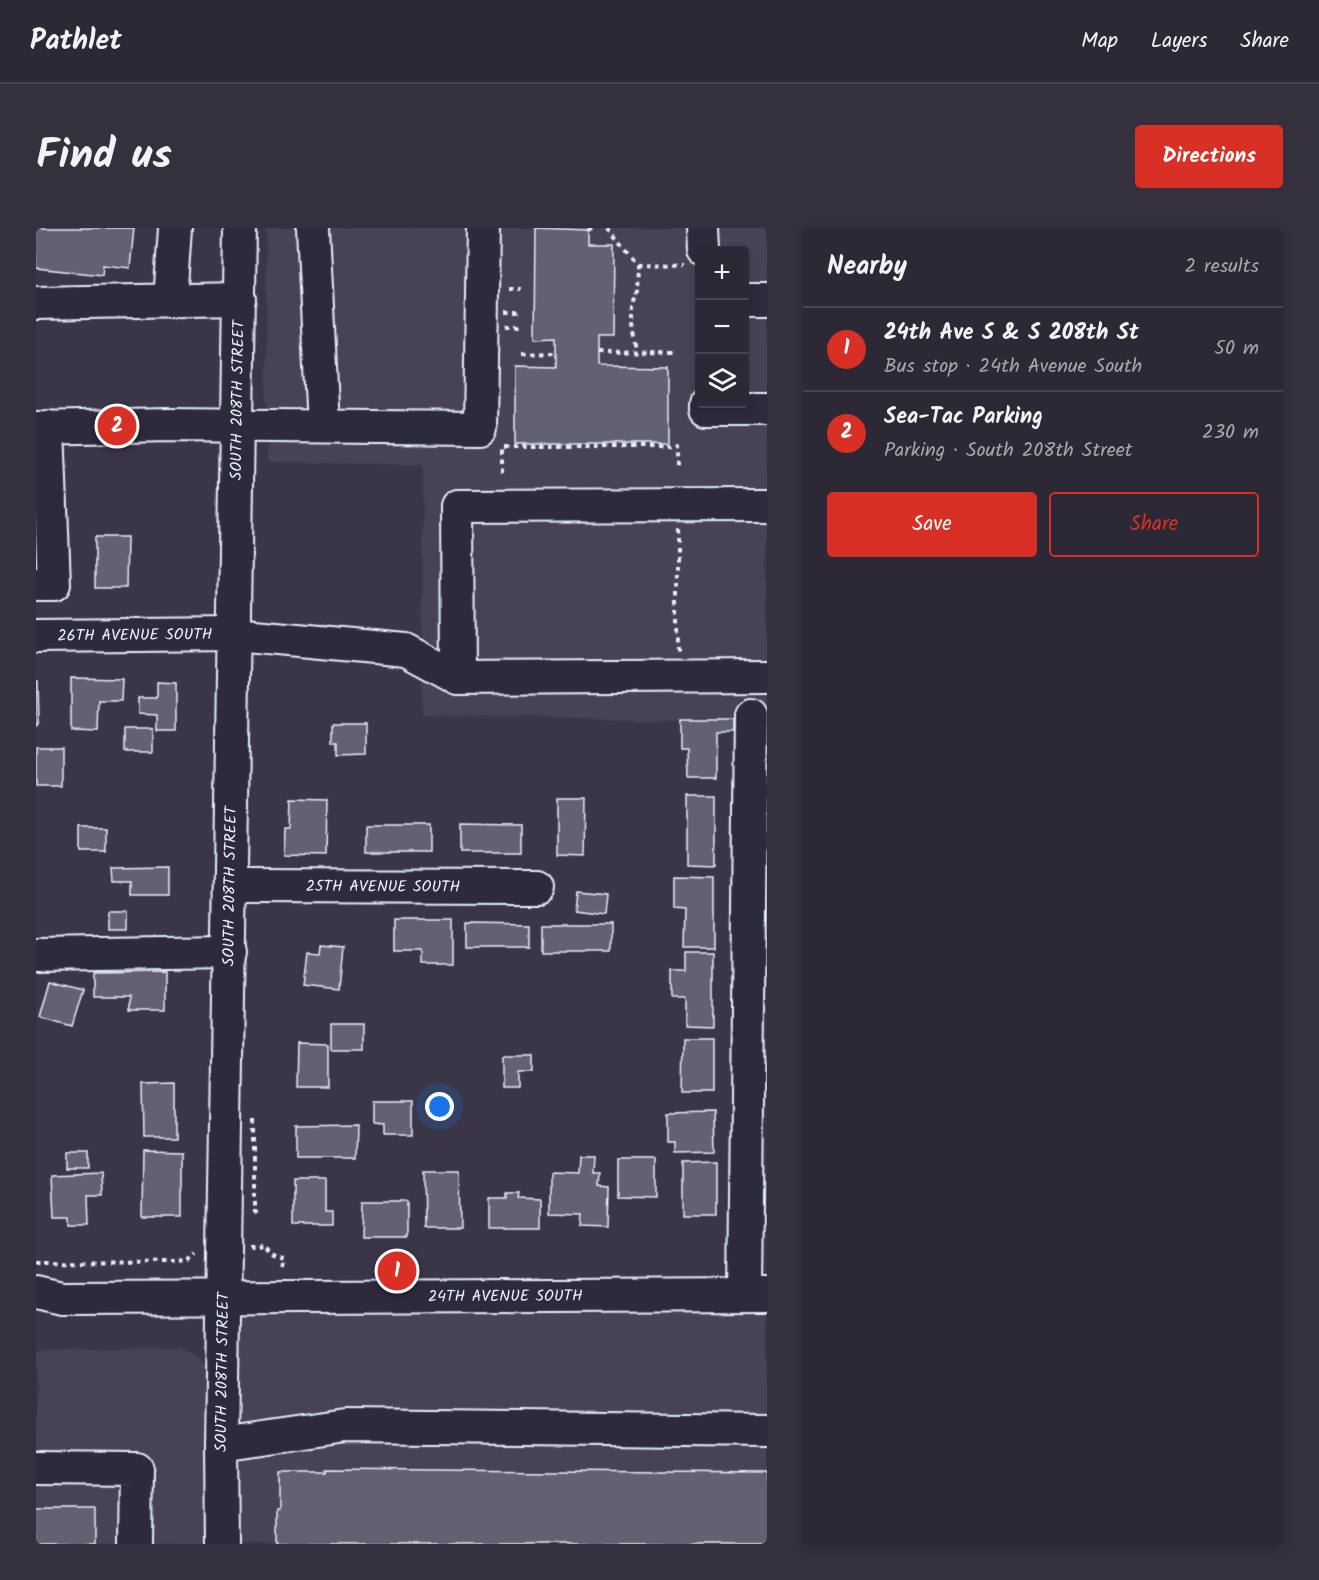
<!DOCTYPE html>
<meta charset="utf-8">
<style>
:root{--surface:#2c2836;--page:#34303e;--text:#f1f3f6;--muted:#a6a6ad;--line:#484451;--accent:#d93025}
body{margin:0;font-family:Kalam,sans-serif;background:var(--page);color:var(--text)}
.controls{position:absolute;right:18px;top:18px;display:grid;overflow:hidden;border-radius:6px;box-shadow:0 3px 9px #0003}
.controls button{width:54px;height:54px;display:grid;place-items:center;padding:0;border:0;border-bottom:2px solid var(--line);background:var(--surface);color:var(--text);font:30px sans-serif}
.you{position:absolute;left:404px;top:879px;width:21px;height:21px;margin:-15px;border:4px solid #fff;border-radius:50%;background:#1a73e8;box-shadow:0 0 0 9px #1a73e833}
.badge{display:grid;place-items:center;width:39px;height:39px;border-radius:50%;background:var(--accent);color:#fff;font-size:20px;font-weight:700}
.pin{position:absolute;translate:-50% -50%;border:3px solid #fff;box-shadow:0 2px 6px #0006}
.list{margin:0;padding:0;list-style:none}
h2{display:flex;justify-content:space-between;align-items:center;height:78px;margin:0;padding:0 24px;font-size:26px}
h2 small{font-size:20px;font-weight:400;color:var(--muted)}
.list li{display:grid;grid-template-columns:39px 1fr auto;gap:18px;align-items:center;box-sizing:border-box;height:84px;padding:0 24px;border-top:2px solid var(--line)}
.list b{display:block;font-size:22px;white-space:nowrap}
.list p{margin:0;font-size:20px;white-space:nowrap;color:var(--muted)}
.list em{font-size:20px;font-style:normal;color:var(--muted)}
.actions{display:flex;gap:12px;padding:18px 24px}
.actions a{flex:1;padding:14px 0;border:2px solid var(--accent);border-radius:6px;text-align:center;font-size:21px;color:var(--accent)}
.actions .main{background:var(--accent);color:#fff}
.icon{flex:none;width:33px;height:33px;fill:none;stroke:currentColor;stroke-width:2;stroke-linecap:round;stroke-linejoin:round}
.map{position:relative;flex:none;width:731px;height:1316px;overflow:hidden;border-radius:6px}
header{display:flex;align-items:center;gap:36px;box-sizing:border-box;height:84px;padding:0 30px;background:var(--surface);border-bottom:2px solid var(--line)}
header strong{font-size:28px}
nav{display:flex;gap:33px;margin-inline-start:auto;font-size:21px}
.intro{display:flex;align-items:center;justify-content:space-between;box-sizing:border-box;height:144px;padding:0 36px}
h1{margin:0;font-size:42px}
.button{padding:15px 27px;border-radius:6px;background:var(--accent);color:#fff;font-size:21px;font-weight:700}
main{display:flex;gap:36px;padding:0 36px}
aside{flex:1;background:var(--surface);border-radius:6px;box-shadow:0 3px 9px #0003}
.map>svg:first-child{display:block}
.built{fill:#464354;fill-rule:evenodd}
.building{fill:#636171;stroke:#e8f1f8;stroke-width:1.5}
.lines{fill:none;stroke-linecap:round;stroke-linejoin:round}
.minor-casing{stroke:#e8f1f8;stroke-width:36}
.path{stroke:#e8f1f8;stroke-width:4;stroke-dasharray:4.5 4.5;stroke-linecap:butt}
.minor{stroke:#2f2a3d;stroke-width:32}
.labels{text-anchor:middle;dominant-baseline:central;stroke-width:4.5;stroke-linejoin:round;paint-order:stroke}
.street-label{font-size:16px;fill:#e8f1f8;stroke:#2f2a3d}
</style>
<header>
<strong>Pathlet</strong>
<nav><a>Map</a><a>Layers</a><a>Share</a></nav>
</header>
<div class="intro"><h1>Find us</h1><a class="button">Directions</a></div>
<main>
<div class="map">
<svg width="731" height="1316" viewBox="0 0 731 1316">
<rect width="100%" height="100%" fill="#3a3648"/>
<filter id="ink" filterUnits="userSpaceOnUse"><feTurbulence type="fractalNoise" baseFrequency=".0167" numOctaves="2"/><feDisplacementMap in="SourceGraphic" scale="12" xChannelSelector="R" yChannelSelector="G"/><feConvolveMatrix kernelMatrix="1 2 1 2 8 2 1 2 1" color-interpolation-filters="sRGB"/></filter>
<g filter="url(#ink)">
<g class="built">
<path d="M230,0H731V494L386,487L387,237L231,234ZM664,22H708V176H664Z"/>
<polygon points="204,1075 731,1083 731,1316 204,1316"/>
<polygon points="145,1119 160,1129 172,1143 170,1316 0,1316 0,1122"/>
</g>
<g class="building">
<polygon points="0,0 98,0 94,40 67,37 66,47 0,40"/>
<polygon points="500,0 552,2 552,16 578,16 577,110 561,110 561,138 632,139 632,216 479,216 479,138 520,139 520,109 499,110"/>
<polygon points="59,309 91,309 90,360 59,360"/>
<polygon points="35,450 86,451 85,473 63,473 62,504 35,503"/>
<polygon points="0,453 2,453 3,495 0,498"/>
<polygon points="121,454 140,455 140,503 121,503 121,487 102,486 102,470 121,470"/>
<polygon points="644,491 697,491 697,504 680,504 680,550 652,550 651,520 644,520"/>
<polygon points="297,495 330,495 330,526 302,527 302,514 297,514"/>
<rect x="89" y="501" width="28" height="23"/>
<rect x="0" y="519" width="25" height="39"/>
<polygon points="651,568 680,568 680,637 651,636"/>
<polygon points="521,570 550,570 549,628 521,627"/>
<polygon points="256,571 291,572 290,628 248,627 249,601 255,601"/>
<polygon points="424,596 485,597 485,625 424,625"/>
<rect x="330" y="597" width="63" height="27"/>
<rect x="45" y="600" width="25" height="24"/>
<polygon points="132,639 132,667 96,667 96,653 78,653 77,640"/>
<polygon points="638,648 678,649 678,719 648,719 649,682 638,681"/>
<polygon points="540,663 570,666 568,686 538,682"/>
<rect x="72" y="683" width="20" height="18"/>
<polygon points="358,692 417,692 417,737 387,737 387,723 358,723"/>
<polygon points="431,695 493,696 493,719 431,719"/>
<rect x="505" y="696" width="70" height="27"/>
<polygon points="285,717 307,719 303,761 267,757 271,724 284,725"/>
<polygon points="650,724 677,724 677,798 649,797 649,771 636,771 636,743 650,743"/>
<polygon points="129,744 129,782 93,782 93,769 57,769 57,745"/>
<polygon points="14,753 47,762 36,798 4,789"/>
<rect x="295" y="796" width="33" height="25"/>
<polygon points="647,810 676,810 676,865 646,865"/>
<polygon points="261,815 292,816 292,859 260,859"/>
<polygon points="466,827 498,827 498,844 482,844 482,860 466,860"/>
<polygon points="138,855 138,909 108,909 107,856"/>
<polygon points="336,873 377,873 377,907 347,907 347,897 336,896"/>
<polygon points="677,884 678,924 639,925 639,914 632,914 632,885"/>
<polygon points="320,897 319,930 260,930 260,898"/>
<polygon points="107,922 146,923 146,989 106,989"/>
<rect x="31" y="925" width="21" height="15"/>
<polygon points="543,927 558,927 557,945 564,945 563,958 573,959 572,999 546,998 547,986 513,985 513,944 542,945"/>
<polygon points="582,932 620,932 620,969 582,968"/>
<polygon points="680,934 680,986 647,986 647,935"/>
<polygon points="387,942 423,942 424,1000 388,1000"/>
<polygon points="65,945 66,967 52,967 53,997 35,997 35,989 18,989 16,947"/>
<polygon points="257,953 289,953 289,984 296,984 296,998 257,998"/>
<polygon points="471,965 483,965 482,970 504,971 504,1000 453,1000 453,970 471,970"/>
<polygon points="326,973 371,973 371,1009 325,1009"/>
<polygon points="291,1241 731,1245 731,1316 241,1316 241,1283 244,1283 244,1244 291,1244"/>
<rect x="0" y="1281" width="59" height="35"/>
</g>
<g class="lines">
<g class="minor-casing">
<g id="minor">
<polyline points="277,0 287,198"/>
<polyline points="667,0 668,22"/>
<polyline points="708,72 731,72"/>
<polyline points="134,73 139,0"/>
<polyline points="0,75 204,71"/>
<polyline points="670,176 670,181 731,181"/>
<polyline points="0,200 133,197 444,200 447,0"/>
<polyline points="731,277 421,278 422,450 731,448"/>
<polyline points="0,356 18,356 12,199"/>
<path id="s1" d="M0,408L198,406L370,422L422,450"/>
<path id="s2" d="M194,658L501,659"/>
<polyline points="0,727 194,724"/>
<path id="s3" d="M0,1064L26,1070L731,1067"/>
<polyline points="709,1066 715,487"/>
<polyline points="185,1216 309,1198 731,1203"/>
<polyline points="0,1240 101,1241 100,1316"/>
<path id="s4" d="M186,1316L185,1216L204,0"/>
</g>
</g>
<g class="path">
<polyline points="573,0 602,36 601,63 597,78 597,98 601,124"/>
<polyline points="552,2 556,0"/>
<polyline points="602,36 649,37"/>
<polyline points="473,61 485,61"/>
<polyline points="470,84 485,84"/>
<polyline points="470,98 485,98"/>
<polyline points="561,125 641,124"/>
<polyline points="486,126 520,125"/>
<polyline points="466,244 466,219 634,219 641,217 641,241"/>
<polyline points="642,301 642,423"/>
<polyline points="219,892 219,983 223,989"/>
<path d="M213,1018H223L228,1016C233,1025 238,1028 248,1030L246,1038"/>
<polyline points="0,1033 140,1034 153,1033 161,1026"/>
</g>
<use href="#minor" class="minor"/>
</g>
</g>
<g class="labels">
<g class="street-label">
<text stroke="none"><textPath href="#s4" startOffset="1144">SOUTH 208TH STREET</textPath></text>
<text stroke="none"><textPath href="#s1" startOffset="99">26TH AVENUE SOUTH</textPath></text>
<text stroke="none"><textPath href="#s4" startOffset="658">SOUTH 208TH STREET</textPath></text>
<text stroke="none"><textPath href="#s2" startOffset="153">25TH AVENUE SOUTH</textPath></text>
<text stroke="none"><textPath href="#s3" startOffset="470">24TH AVENUE SOUTH</textPath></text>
<text stroke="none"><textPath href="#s4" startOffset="172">SOUTH 208TH STREET</textPath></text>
</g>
</g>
</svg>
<div class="controls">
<button>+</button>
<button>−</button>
<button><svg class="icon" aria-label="layers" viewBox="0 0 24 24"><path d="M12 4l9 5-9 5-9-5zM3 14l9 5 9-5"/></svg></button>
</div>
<div class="you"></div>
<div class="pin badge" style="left:361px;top:1043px">1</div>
<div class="pin badge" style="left:81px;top:198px">2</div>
</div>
<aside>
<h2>Nearby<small>2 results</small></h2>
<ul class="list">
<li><span class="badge">1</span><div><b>24th Ave S &amp; S 208th St</b><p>Bus stop · 24th Avenue South</p></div><em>50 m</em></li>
<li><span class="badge">2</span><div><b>Sea-Tac Parking</b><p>Parking · South 208th Street</p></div><em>230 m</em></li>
</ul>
<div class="actions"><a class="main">Save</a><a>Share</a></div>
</aside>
</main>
